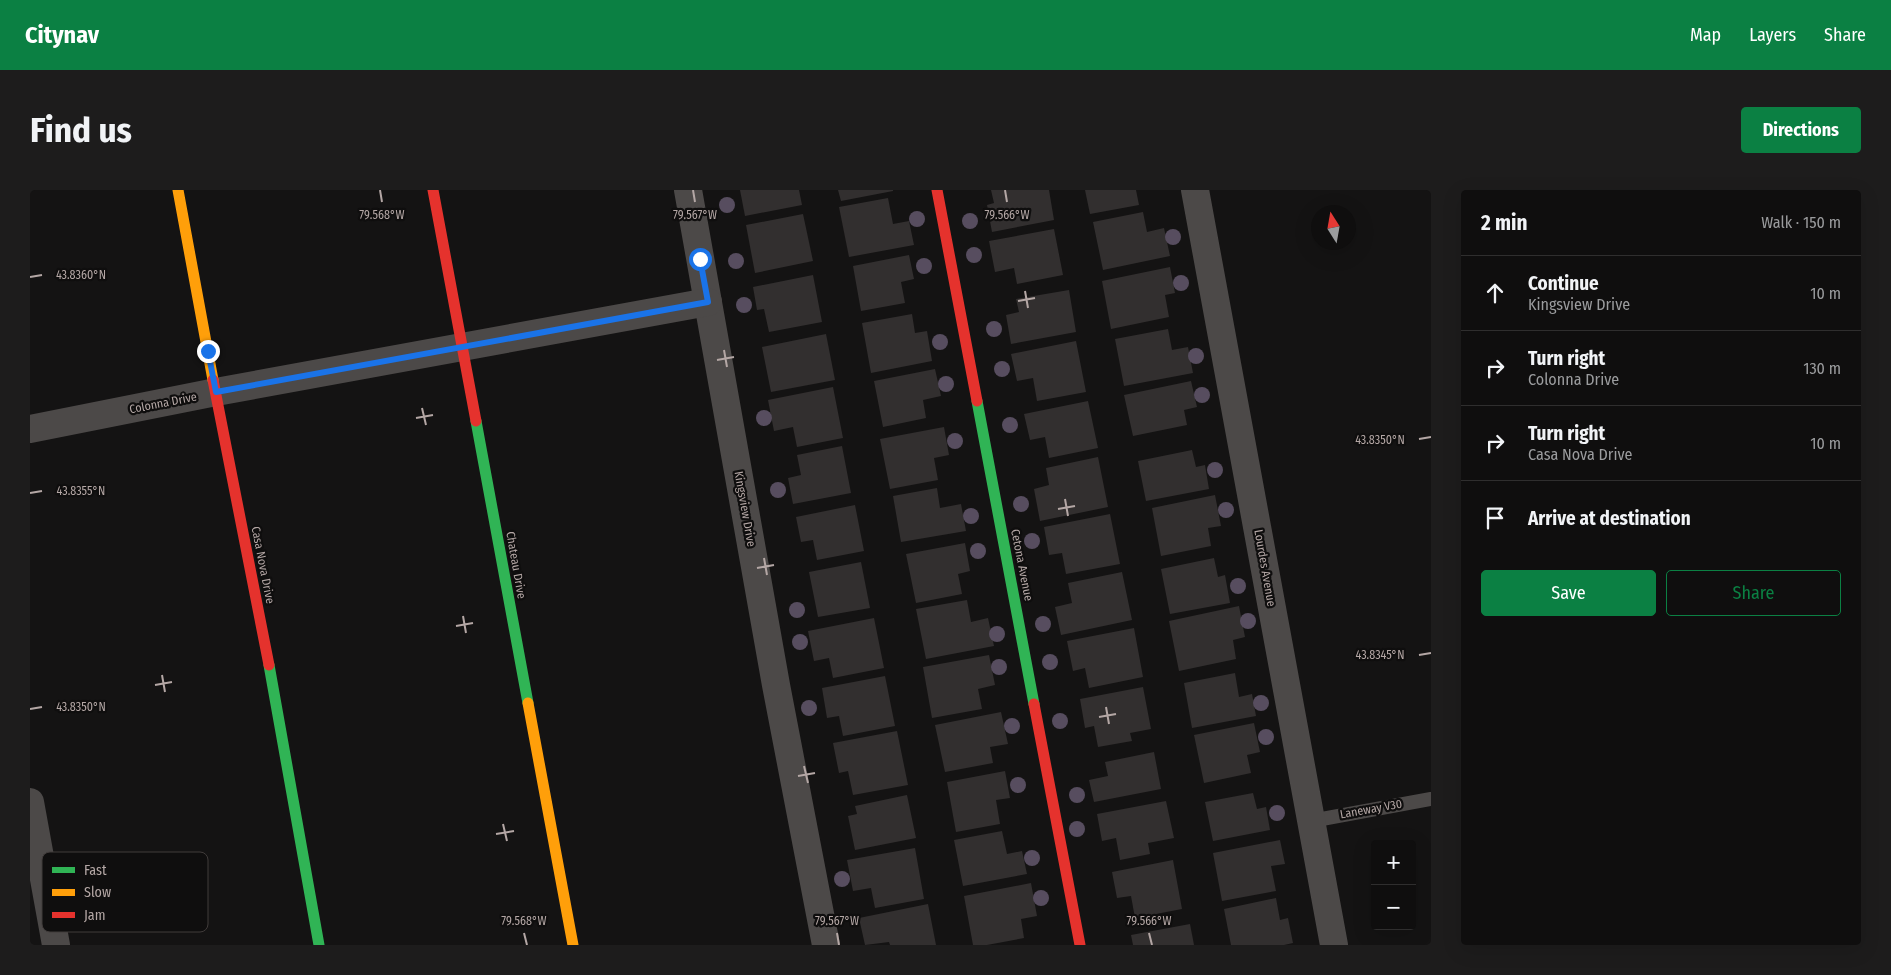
<!DOCTYPE html>
<meta charset="utf-8">
<style>
:root{--surface:#0f0e0e;--page:#1d1c1c;--text:#f1f3f6;--muted:#9b9c9e;--line:#2f2e2e;--accent:#0b8043}
body{margin:0;font-family:"Fira Sans Condensed",sans-serif;background:var(--page);color:var(--text)}
.controls{position:absolute;right:15px;bottom:15px;display:grid;overflow:hidden;border-radius:5px;box-shadow:0 5px 20px #0002}
.controls button{width:45px;height:45px;display:grid;place-items:center;padding:0;border:0;border-bottom:1px solid var(--line);background:var(--surface);color:var(--text);font:25px sans-serif}
.compass{position:absolute;left:1281px;top:15px;width:45px;height:45px;border-radius:50%;background:var(--surface);box-shadow:0 5px 20px #0002;rotate:349deg}
.stop{position:absolute;width:15px;height:15px;margin:-11px;border:4px solid #1a73e8;border-radius:50%;background:#fff}
.stop.end{background:#1a73e8;border-color:#fff;box-shadow:0 1px 5px #0008}
.list{margin:0;padding:0;list-style:none}
h2{display:flex;justify-content:space-between;align-items:center;height:65px;margin:0;padding:0 20px;font-size:21px}
h2 small{font-size:16px;font-weight:400;color:var(--muted)}
.list li{display:grid;grid-template-columns:32px 1fr auto;gap:15px;align-items:center;box-sizing:border-box;height:75px;padding:0 20px;border-top:1px solid var(--line)}
.list b{display:block;font-size:19px;white-space:nowrap}
.list p{margin:0;font-size:16px;white-space:nowrap;color:var(--muted)}
.list em{font-size:16px;font-style:normal;color:var(--muted)}
.actions{display:flex;gap:10px;padding:15px 20px}
.actions a{flex:1;padding:11px 0;border:1px solid var(--accent);border-radius:5px;text-align:center;font-size:18px;color:var(--accent)}
.actions .main{background:var(--accent);color:#fff}
.icon{flex:none;width:28px;height:28px;fill:none;stroke:currentColor;stroke-width:2;stroke-linecap:round;stroke-linejoin:round}
.map{position:relative;flex:none;width:1401px;height:755px;overflow:hidden;border-radius:5px}
header{display:flex;align-items:center;gap:30px;box-sizing:border-box;height:70px;padding:0 25px;background:var(--accent);color:#fff}
header strong{font-size:24px}
nav{display:flex;gap:28px;margin-inline-start:auto;font-size:18px}
.intro{display:flex;align-items:center;justify-content:space-between;box-sizing:border-box;height:120px;padding:0 30px}
h1{margin:0;font-size:35px}
.button{padding:12px 22px;border-radius:5px;background:var(--accent);color:#fff;font-size:18px;font-weight:700}
main{display:flex;gap:30px;padding:0 30px}
aside{flex:1;background:var(--surface);border-radius:5px;box-shadow:0 5px 20px #0002}
.map>svg:first-child{display:block}
.building{fill:#322f2f}
.lines{fill:none;stroke-linecap:round;stroke-linejoin:round}
.lane{stroke:#4c4948;stroke-width:14}
.street{stroke:#4c4948;stroke-width:28}
.fast{stroke:#30b455;stroke-width:11}
.slow{stroke:#ff9f0a;stroke-width:11}
.jam{stroke:#e5322d;stroke-width:11}
.tree{fill:#574d5f}
.route{stroke:#1a73e8;stroke-width:6}
.ticks{fill:none;stroke:#b4a7a5;stroke-width:2}
.labels{text-anchor:middle;dominant-baseline:central;stroke-width:4.5;stroke-linejoin:round;paint-order:stroke}
.street-label{font-size:12px;fill:#b4a7a5;stroke:#0f0e0e}
.key{fill:#0f0e0e;stroke:#413c3b;stroke-width:1}
.key-label{font-size:14px;fill:#b4a7a5}
.ticks-label{font-size:12px;text-anchor:middle;fill:#b4a7a5;stroke:#0f0e0e;stroke-width:4.5;stroke-linejoin:round;paint-order:stroke}
</style>
<header>
<strong>Citynav</strong>
<nav><a>Map</a><a>Layers</a><a>Share</a></nav>
</header>
<div class="intro"><h1>Find us</h1><a class="button">Directions</a></div>
<main>
<div class="map">
<svg width="1401" height="755" viewBox="0 0 1401 755">
<rect width="100%" height="100%" fill="#141313"/>
<g class="building">
<polygon points="710,0 769,0 772,15 715,26"/>
<polygon points="808,0 863,0 863,1 811,11"/>
<polygon points="961,0 1019,0 1024,30 962,42 957,15 964,13"/>
<polygon points="1055,0 1106,0 1109,15 1060,24"/>
<polygon points="858,8 863,34 879,31 884,55 819,67 809,17"/>
<polygon points="1113,22 1117,42 1134,38 1140,66 1073,80 1063,32"/>
<polygon points="773,24 783,71 725,83 716,35"/>
<polygon points="1024,39 1033,85 987,94 984,78 965,82 959,51"/>
<polygon points="879,65 884,89 871,92 875,113 831,121 823,76"/>
<polygon points="1140,77 1145,103 1135,105 1139,127 1081,139 1072,91"/>
<polygon points="783,85 792,132 739,142 734,119 727,120 723,97"/>
<polygon points="1039,100 1046,142 981,154 976,125 989,122 986,109"/>
<polygon points="882,124 885,143 897,141 902,171 841,183 832,133"/>
<polygon points="1138,139 1142,160 1158,157 1163,183 1094,196 1085,149"/>
<polygon points="796,144 805,190 741,202 732,157"/>
<polygon points="1046,151 1056,202 1007,211 1003,188 987,191 981,164"/>
<polygon points="905,179 911,206 893,210 896,228 853,237 844,191"/>
<polygon points="1161,191 1167,217 1154,220 1157,235 1103,246 1094,205"/>
<polygon points="803,197 813,248 767,257 763,237 744,241 738,210"/>
<polygon points="1058,211 1068,258 1019,268 1015,247 1000,250 994,224"/>
<polygon points="914,237 919,265 904,268 908,290 860,299 850,249"/>
<polygon points="812,256 821,303 763,314 758,288 771,285 767,265"/>
<polygon points="1162,260 1166,277 1175,275 1179,299 1116,311 1108,271"/>
<polygon points="1068,267 1078,317 1010,331 1004,299 1019,295 1016,278"/>
<polygon points="907,298 910,318 931,314 936,341 871,352 863,306"/>
<polygon points="1185,305 1191,336 1178,338 1181,356 1131,366 1122,318"/>
<polygon points="825,315 834,361 787,370 783,350 771,352 766,327"/>
<polygon points="1080,324 1090,374 1036,384 1032,363 1019,365 1014,337"/>
<polygon points="935,353 940,381 928,384 932,404 886,413 876,364"/>
<polygon points="1184,368 1188,387 1195,385 1200,413 1140,424 1131,379"/>
<polygon points="831,372 840,418 788,427 779,382"/>
<polygon points="1092,382 1102,430 1031,445 1025,417 1042,413 1038,393"/>
<polygon points="937,410 941,432 958,428 964,456 896,469 886,419"/>
<polygon points="1209,416 1215,447 1203,450 1206,469 1149,481 1139,431"/>
<polygon points="844,428 854,478 803,488 799,468 784,471 778,441"/>
<polygon points="1104,438 1113,487 1059,498 1055,478 1043,481 1037,451"/>
<polygon points="959,465 965,495 948,499 952,519 902,528 893,477"/>
<polygon points="1205,483 1209,507 1222,504 1226,526 1162,538 1154,493"/>
<polygon points="855,486 865,536 813,546 809,526 797,528 792,498"/>
<polygon points="1113,497 1121,539 1100,543 1102,551 1068,557 1064,536 1055,538 1050,509"/>
<polygon points="971,522 978,554 960,557 963,573 915,582 905,535"/>
<polygon points="1224,533 1230,562 1217,565 1221,583 1174,593 1164,545"/>
<polygon points="867,541 878,595 823,605 818,581 809,583 803,553"/>
<polygon points="1124,562 1131,599 1064,612 1059,590 1078,586 1075,572"/>
<polygon points="975,581 980,608 966,610 970,634 926,642 917,592"/>
<polygon points="1223,603 1227,619 1236,617 1240,640 1183,651 1175,612"/>
<polygon points="877,605 886,648 825,660 818,626 827,624 825,616"/>
<polygon points="1136,611 1144,648 1118,653 1120,664 1090,670 1086,648 1072,651 1067,624"/>
<polygon points="972,641 977,664 992,661 997,684 933,696 924,650"/>
<polygon points="1250,650 1255,674 1241,676 1246,701 1192,711 1183,663"/>
<polygon points="885,658 894,709 845,718 841,698 823,701 817,670"/>
<polygon points="1143,670 1152,719 1105,728 1101,706 1087,708 1082,682"/>
<polygon points="1001,693 1007,726 991,729 994,748 957,755 943,755 934,706"/>
<polygon points="1246,708 1250,730 1258,728 1263,753 1254,755 1201,755 1194,719"/>
<polygon points="898,714 906,755 860,755 859,752 835,755 829,728"/>
<polygon points="1160,734 1164,755 1103,755 1101,745"/>
</g>
<g class="lines">
<polyline class="lane" points="1281,631 1401,609"/>
<g class="street">
<polyline points="658,0 746,495 796,755"/>
<polyline points="1165,0 1304,755"/>
<polyline points="0,239 186,202 678,112"/>
<polyline points="0,612 26,755"/>
</g>
<g class="fast">
<polyline points="947,211 1004,514"/>
<polyline points="446,231 498,513"/>
<polyline points="239,475 289,755"/>
</g>
<g class="slow">
<polyline points="148,0 183,190"/>
<polyline points="498,513 543,755"/>
</g>
<g class="jam">
<polyline points="403,0 446,231"/>
<polyline points="907,0 947,211"/>
<polyline points="183,190 239,475"/>
<polyline points="1004,514 1050,755"/>
</g>
</g>
<g class="tree">
<circle cx="697" cy="15" r="8"/>
<circle cx="887" cy="29" r="8"/>
<circle cx="940" cy="31" r="8"/>
<circle cx="1143" cy="47" r="8"/>
<circle cx="944" cy="65" r="8"/>
<circle cx="706" cy="71" r="8"/>
<circle cx="894" cy="76" r="8"/>
<circle cx="1151" cy="93" r="8"/>
<circle cx="714" cy="115" r="8"/>
<circle cx="964" cy="139" r="8"/>
<circle cx="910" cy="152" r="8"/>
<circle cx="1166" cy="166" r="8"/>
<circle cx="972" cy="179" r="8"/>
<circle cx="916" cy="194" r="8"/>
<circle cx="1172" cy="205" r="8"/>
<circle cx="734" cy="228" r="8"/>
<circle cx="980" cy="235" r="8"/>
<circle cx="925" cy="251" r="8"/>
<circle cx="1185" cy="280" r="8"/>
<circle cx="748" cy="300" r="8"/>
<circle cx="991" cy="314" r="8"/>
<circle cx="1196" cy="320" r="8"/>
<circle cx="941" cy="326" r="8"/>
<circle cx="1002" cy="351" r="8"/>
<circle cx="948" cy="361" r="8"/>
<circle cx="1208" cy="396" r="8"/>
<circle cx="767" cy="420" r="8"/>
<circle cx="1218" cy="431" r="8"/>
<circle cx="1013" cy="434" r="8"/>
<circle cx="967" cy="444" r="8"/>
<circle cx="770" cy="452" r="8"/>
<circle cx="1020" cy="472" r="8"/>
<circle cx="969" cy="477" r="8"/>
<circle cx="1231" cy="513" r="8"/>
<circle cx="779" cy="518" r="8"/>
<circle cx="1030" cy="531" r="8"/>
<circle cx="982" cy="536" r="8"/>
<circle cx="1236" cy="547" r="8"/>
<circle cx="988" cy="595" r="8"/>
<circle cx="1047" cy="605" r="8"/>
<circle cx="1247" cy="623" r="8"/>
<circle cx="1047" cy="639" r="8"/>
<circle cx="1002" cy="668" r="8"/>
<circle cx="812" cy="689" r="8"/>
<circle cx="1011" cy="708" r="8"/>
</g>
<g class="lines">
<polyline class="route" points="178,161 186,202 678,112 670,69"/>
</g>
<path class="ticks" d="M350,0L352,12M663,0L665,12M975,0L977,12M0,87L12,85M995,101L998,118M988,111L1005,108M694,160L697,177M687,170L704,167M392,218L396,235M386,228L403,225M1389,249L1401,247M0,303L12,301M1035,309L1038,326M1028,319L1045,316M734,368L737,385M727,378L744,375M433,426L436,443M426,436L443,433M1389,465L1401,463M132,485L135,502M125,495L142,492M1076,517L1079,534M0,519L12,517M1069,527L1086,524M774,576L778,593M768,586L785,583M473,634L477,651M466,644L484,641M494,743L497,755M807,743L809,755M1119,743L1122,755"/>
<g class="labels">
<g class="street-label">
<text transform="translate(133 213) rotate(-11)">Colonna Drive</text>
<text transform="translate(715 319) rotate(80)">Kingsview Drive</text>
<text transform="translate(233 375) rotate(79)">Casa Nova Drive</text>
<text transform="translate(486 375) rotate(80)">Chateau Drive</text>
<text transform="translate(992 375) rotate(79)">Cetona Avenue</text>
<text transform="translate(1235 378) rotate(80)">Lourdes Avenue</text>
<text transform="translate(1341 619) rotate(-10)">Laneway V30</text>
</g>
</g>
<rect x="12" y="662" width="166" height="80" rx="8" class="key"/>
<rect x="22" y="677" width="23" height="6" fill="#30b455"/>
<rect x="22" y="699" width="23" height="7" fill="#ff9f0a"/>
<rect x="22" y="722" width="23" height="6" fill="#e5322d"/>
<g class="key-label">
<text x="54" y="685">Fast</text>
<text x="54" y="707">Slow</text>
<text x="54" y="730">Jam</text>
</g>
<g class="ticks-label">
<text x="352" y="29">79.568°W</text>
<text x="665" y="29">79.567°W</text>
<text x="977" y="29">79.566°W</text>
<text x="51" y="89">43.8360°N</text>
<text x="1350" y="254">43.8350°N</text>
<text x="51" y="305">43.8355°N</text>
<text x="1350" y="469">43.8345°N</text>
<text x="51" y="521">43.8350°N</text>
<text x="494" y="735">79.568°W</text>
<text x="807" y="735">79.567°W</text>
<text x="1119" y="735">79.566°W</text>
</g>
</svg>
<div class="controls">
<button>+</button>
<button>−</button>
</div>
<svg class="compass" viewBox="-18 -18 36 36"><path d="M0-13l5 13h-10z" fill="#e53935"/><path d="M0 13l5-13h-10z" fill="#9b9c9e"/></svg>
<div class="stop" style="left:670px;top:69px"></div>
<div class="stop end" style="left:178px;top:161px"></div>
</div>
<aside>
<h2>2 min<small>Walk · 150 m</small></h2>
<ul class="list">
<li><svg class="icon" aria-label="ahead" viewBox="0 0 24 24"><path d="M12 20V5M6 11l6-6 6 6"/></svg><div><b>Continue</b><p>Kingsview Drive</p></div><em>10 m</em></li>
<li><svg class="icon" aria-label="right" viewBox="0 0 24 24"><path d="M7 20v-9h11M14 6l5 5-5 5"/></svg><div><b>Turn right</b><p>Colonna Drive</p></div><em>130 m</em></li>
<li><svg class="icon" aria-label="right" viewBox="0 0 24 24"><path d="M7 20v-9h11M14 6l5 5-5 5"/></svg><div><b>Turn right</b><p>Casa Nova Drive</p></div><em>10 m</em></li>
<li><svg class="icon" aria-label="arrive" viewBox="0 0 24 24"><path d="M6 21V4h12l-3 4 3 4H6"/></svg><div><b>Arrive at destination</b></div></li>
</ul>
<div class="actions"><a class="main">Save</a><a>Share</a></div>
</aside>
</main>
